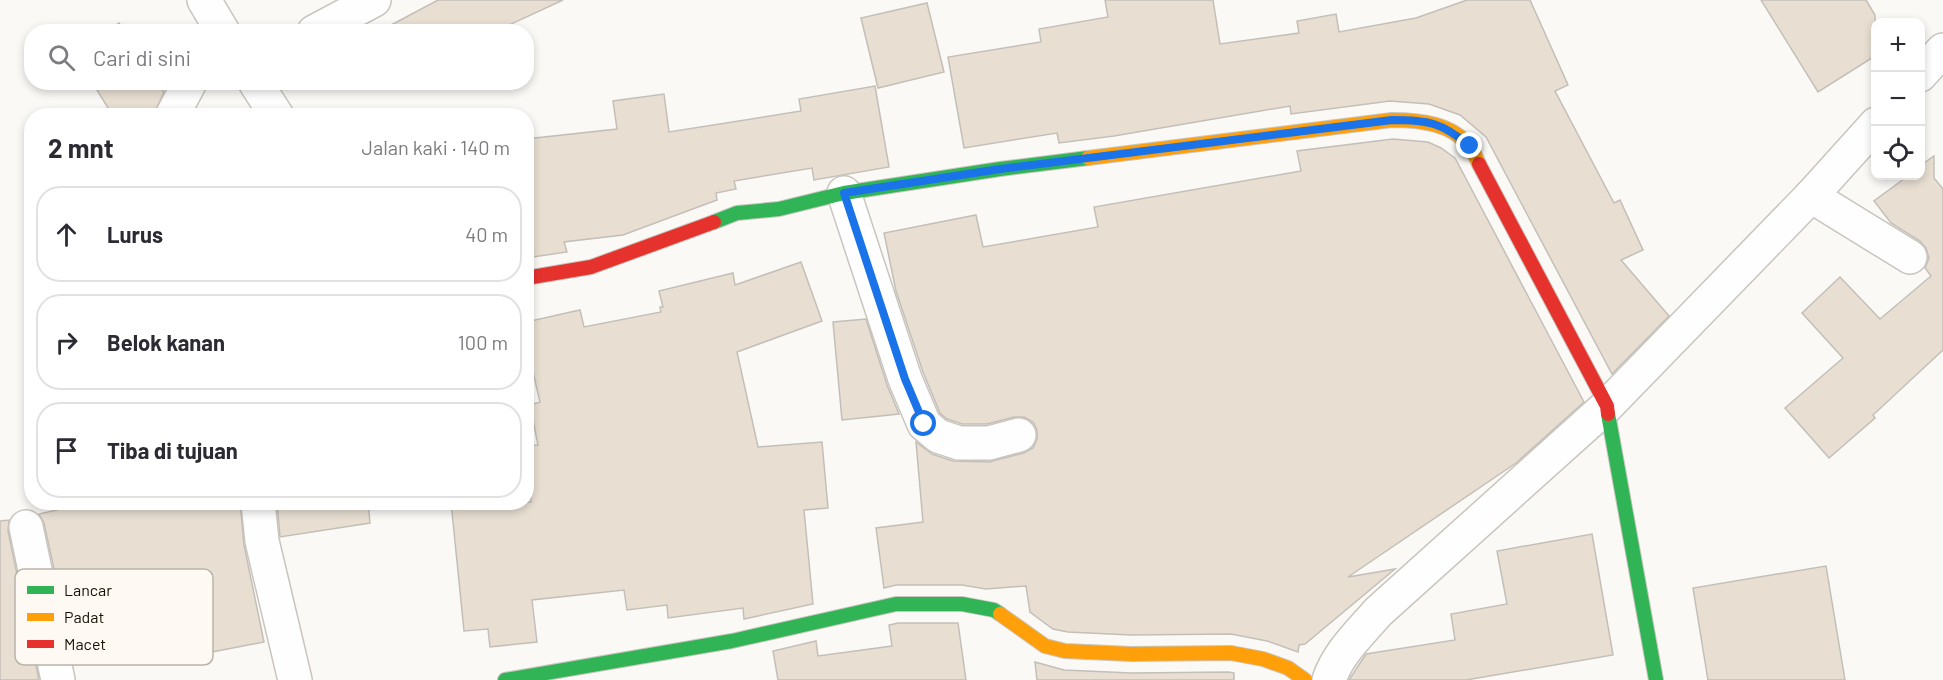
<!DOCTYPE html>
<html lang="id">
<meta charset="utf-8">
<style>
:root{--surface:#fff;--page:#f7f7f7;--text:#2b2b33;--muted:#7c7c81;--line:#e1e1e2}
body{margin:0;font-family:Barlow,sans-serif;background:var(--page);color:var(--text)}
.controls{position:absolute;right:18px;top:18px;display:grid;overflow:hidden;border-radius:12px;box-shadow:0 3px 9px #0003}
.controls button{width:54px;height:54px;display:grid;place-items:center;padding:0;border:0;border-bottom:2px solid var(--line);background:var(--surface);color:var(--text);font:30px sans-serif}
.stop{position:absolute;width:18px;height:18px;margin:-14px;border:4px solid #1a73e8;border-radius:50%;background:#fff}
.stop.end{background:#1a73e8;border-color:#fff;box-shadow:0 2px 6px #0008}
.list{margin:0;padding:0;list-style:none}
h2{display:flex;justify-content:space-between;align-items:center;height:78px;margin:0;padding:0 24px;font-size:26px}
h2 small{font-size:20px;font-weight:400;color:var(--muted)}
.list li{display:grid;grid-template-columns:39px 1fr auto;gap:18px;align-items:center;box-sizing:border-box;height:96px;margin:0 12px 12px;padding:0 12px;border:2px solid var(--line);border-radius:24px}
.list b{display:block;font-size:22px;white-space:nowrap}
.list em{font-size:20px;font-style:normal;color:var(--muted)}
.icon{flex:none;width:33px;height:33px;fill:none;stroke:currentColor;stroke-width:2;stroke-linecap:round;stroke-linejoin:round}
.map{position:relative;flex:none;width:1943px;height:680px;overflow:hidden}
.search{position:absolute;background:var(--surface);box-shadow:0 3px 9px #0003;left:24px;top:24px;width:510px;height:66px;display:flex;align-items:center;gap:15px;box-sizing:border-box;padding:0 21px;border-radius:24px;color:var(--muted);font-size:22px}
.panel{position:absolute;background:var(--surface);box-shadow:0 3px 9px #0003;left:24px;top:108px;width:510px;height:402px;border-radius:24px}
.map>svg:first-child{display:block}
.building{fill:#e8dfd2;stroke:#c3bfb8;stroke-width:1.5}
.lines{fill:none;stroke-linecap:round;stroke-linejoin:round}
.street-casing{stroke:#c9c5be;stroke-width:36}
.fast-casing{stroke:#c9c5be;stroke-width:16}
.slow-casing{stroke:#c9c5be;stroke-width:16}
.jam-casing{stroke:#c9c5be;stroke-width:16}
.street{stroke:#fefefe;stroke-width:33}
.fast{stroke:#30b455;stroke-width:14}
.slow{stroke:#ff9f0a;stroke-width:14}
.jam{stroke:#e5322d;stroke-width:14}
.route{stroke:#1a73e8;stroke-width:8}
.key{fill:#fefaf3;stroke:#b8b4ac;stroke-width:1.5}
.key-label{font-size:16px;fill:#161005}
</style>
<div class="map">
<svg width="1943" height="680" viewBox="0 0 1943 680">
<rect width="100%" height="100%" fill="#fbf9f6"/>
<g class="building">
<polygon points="438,0 563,0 494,32 378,32"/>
<polygon points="1105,0 1213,0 1220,44 1299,33 1297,21 1336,14 1339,32 1416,18 1467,0 1530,0 1568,85 1555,91 1614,203 1620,200 1643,250 1621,260 1669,316 1612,374 1486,137 1460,115 1429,104 1390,101 1291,114 1290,106 1114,136 1059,143 1057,133 964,148 948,57 1041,42 1039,29 1108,17"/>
<polygon points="1761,0 1866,0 1875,15 1875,56 1818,92"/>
<polygon points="927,3 944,72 878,88 861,18"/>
<polygon points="119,23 125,32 105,32"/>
<polygon points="92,82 158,82 164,92 153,116 113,116"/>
<polygon points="875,86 889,167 814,180 812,168 734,181 736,189 716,193 717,200 623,235 564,242 567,252 526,258 526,139 617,129 613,101 664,94 669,132 801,111 799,99"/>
<polygon points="1393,139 1428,142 1441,148 1455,158 1584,402 1516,463 1348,577 1395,569 1305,644 1299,645 1298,652 1267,641 1231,634 1131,635 1068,632 1053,629 1030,612 1026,586 986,589 962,585 896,585 884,588 876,528 923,522 916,442 932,454 953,461 989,462 1024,453 1033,448 1037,439 1037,430 1033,422 1024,417 1014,417 987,424 962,424 947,419 940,413 923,372 896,291 884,233 976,215 983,247 1098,227 1094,207 1301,171 1297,151"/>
<polygon points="1934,156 1934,178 1943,189 1943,350 1873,415 1875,418 1829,458 1785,408 1843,358 1802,313 1840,277 1880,319 1931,276 1925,268 1929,258 1926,248 1920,241 1891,223 1874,201 1908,176 1920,176 1920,166"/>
<polygon points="801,262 822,321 737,352 758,447 822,442 828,508 804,510 813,604 744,619 743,608 668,618 667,605 627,610 624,590 532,600 537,642 490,647 488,629 464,631 451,502 531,502 526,446 538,445 530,405 540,402 526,342 526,322 580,310 584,327 661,312 660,307 663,307 659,291 733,273 735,285"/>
<polygon points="866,319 887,385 899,414 842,420 833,322"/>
<polygon points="56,502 240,502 244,545 264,642 165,661 153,597 63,610 44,523 39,514 57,510"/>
<polygon points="277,502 368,502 370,523 280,537"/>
<polygon points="9,520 8,531 39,680 0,680 0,521"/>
<polygon points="1592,534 1613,655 1466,680 1349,680 1366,654 1455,640 1451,614 1507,604 1497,551"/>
<polygon points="1826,566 1845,680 1708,680 1693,588"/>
<polygon points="898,623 958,623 966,680 778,680 773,651 816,641 818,656 892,646 889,625"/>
<polygon points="1035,662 1064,670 1131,673 1229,672 1234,673 1234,680 1037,680"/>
</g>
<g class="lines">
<g class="street-casing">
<g id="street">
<polyline points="204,0 223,32"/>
<polyline points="314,32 374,0"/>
<polyline points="1920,75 1943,50"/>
<polyline points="255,82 277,116"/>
<polyline points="172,116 190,82"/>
<polyline points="844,193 905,379 924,424 938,436 959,443 989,443 1019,435"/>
<polyline points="1811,196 1910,257"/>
<polyline points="258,502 262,541 295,680"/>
<polyline points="26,527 58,680"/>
<path d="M1329,680C1338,653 1360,633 1378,612L1607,406L1811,196L1876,124"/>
</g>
</g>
<g class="fast-casing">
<g id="fast">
<polyline points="714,222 737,213 779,209 844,193 1000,169 1088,158"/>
<polyline points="1608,414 1656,680"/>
<polyline points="505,680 732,641 896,604 962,604 994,610 1000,614"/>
</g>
</g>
<g class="slow-casing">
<g id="slow">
<path d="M1088,158L1392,120C1419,120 1452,123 1470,147C1474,152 1476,158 1479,164"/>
<polyline points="1000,614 1045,646 1065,651 1131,654 1231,653 1263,659 1288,668 1305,680"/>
</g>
</g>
<g class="jam-casing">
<g id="jam">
<polyline points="1479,164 1607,406 1608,414"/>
<polyline points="526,278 591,267 714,222"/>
</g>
</g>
<use href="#street" class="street"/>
<use href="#fast" class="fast"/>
<use href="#slow" class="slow"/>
<use href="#jam" class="jam"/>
</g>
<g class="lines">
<path class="route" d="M924,424L905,379L844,193L1000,169L1392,120C1428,120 1441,122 1470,146"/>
</g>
<rect x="15" y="569" width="198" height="96" rx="9" class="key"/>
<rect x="27" y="586" width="27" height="8" fill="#30b455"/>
<rect x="27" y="613" width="27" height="8" fill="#ff9f0a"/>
<rect x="27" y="640" width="27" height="8" fill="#e5322d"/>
<g class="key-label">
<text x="64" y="596">Lancar</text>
<text x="64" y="623">Padat</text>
<text x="64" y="650">Macet</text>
</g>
</svg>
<div class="controls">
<button>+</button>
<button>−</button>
<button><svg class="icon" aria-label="locate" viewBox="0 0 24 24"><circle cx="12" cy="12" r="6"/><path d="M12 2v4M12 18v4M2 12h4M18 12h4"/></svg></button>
</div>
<div class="stop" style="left:924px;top:424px"></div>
<div class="stop end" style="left:1470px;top:146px"></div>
<div class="search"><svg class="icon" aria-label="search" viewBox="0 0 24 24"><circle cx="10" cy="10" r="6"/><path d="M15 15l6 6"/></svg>Cari di sini</div>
<section class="panel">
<h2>2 mnt<small>Jalan kaki · 140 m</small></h2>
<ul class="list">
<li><svg class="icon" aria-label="ahead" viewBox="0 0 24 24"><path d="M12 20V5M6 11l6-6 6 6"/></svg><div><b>Lurus</b></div><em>40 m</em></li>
<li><svg class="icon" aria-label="right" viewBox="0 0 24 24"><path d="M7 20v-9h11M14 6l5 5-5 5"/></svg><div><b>Belok kanan</b></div><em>100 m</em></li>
<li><svg class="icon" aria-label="arrive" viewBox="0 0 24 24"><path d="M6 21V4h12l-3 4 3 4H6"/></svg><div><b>Tiba di tujuan</b></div></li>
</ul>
</section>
</div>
